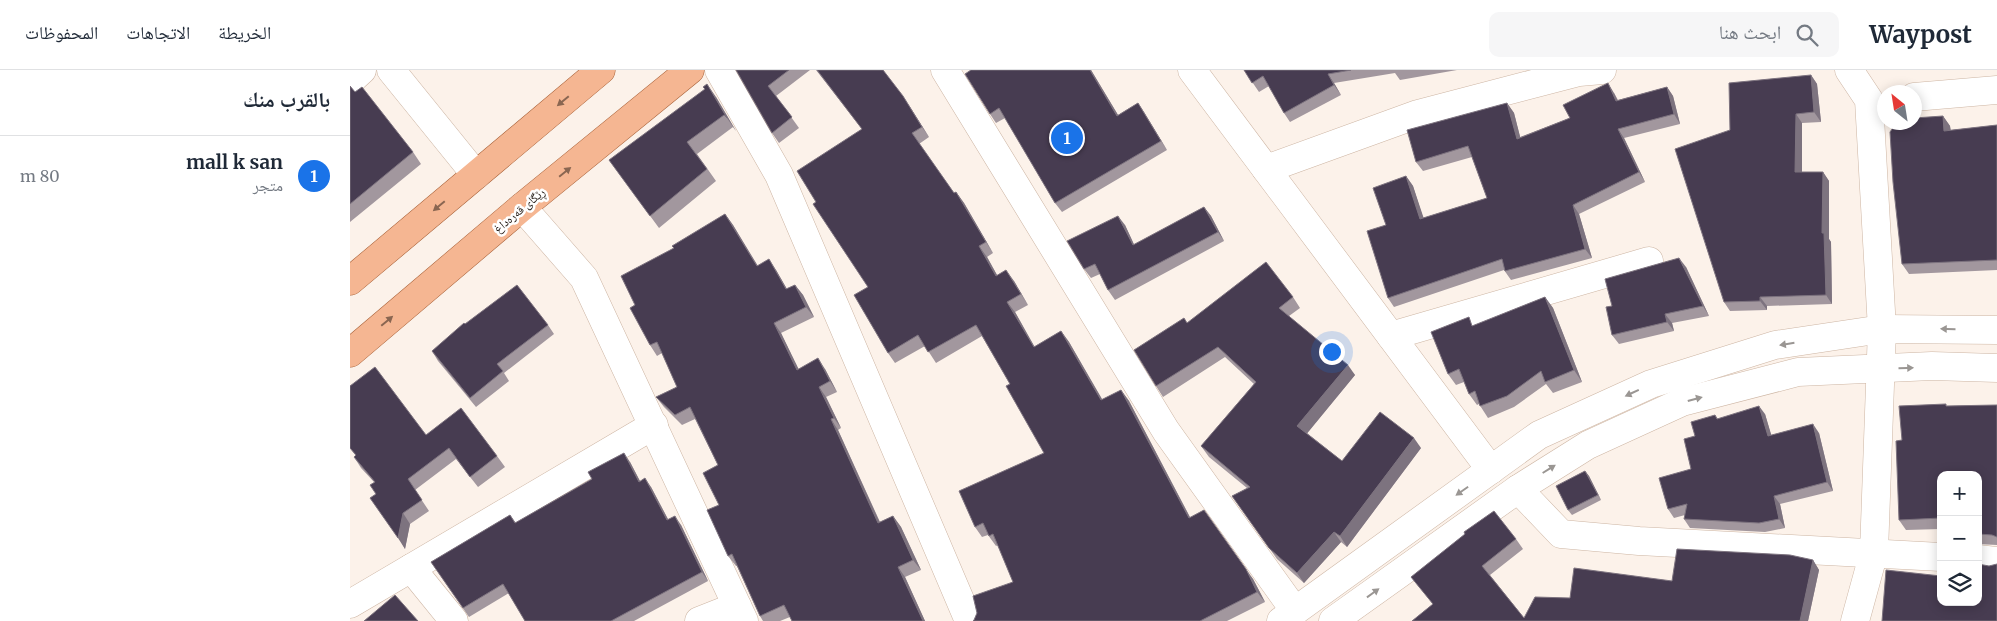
<!DOCTYPE html>
<html lang="ar">
<meta charset="utf-8">
<style>
:root{--surface:#fff;--page:#f6f6f7;--text:#1f2937;--muted:#747a83;--line:#e0e1e3;--accent:#1a73e8}
body{margin:0;font-family:Merriweather,"Noto Naskh Arabic",serif;background:var(--page);color:var(--text);direction:rtl}
.controls{position:absolute;right:15px;bottom:15px;display:grid;overflow:hidden;border-radius:10px;box-shadow:0 2px 12px #0003}
.controls button{width:45px;height:45px;display:grid;place-items:center;padding:0;border:0;border-bottom:1px solid var(--line);background:var(--surface);color:var(--text);font:25px sans-serif}
.compass{position:absolute;left:1527px;top:15px;width:45px;height:45px;border-radius:50%;background:var(--surface);box-shadow:0 2px 12px #0003;rotate:330deg}
.you{position:absolute;left:981px;top:281px;width:18px;height:18px;margin:-12px;border:4px solid #fff;border-radius:50%;background:#1a73e8;box-shadow:0 0 0 8px #1a73e833}
.badge{display:grid;place-items:center;width:32px;height:32px;border-radius:50%;background:var(--accent);color:#fff;font-size:16px;font-weight:700}
.pin{position:absolute;translate:-50% -50%;border:2px solid #fff;box-shadow:0 1px 5px #0006}
.list{margin:0;padding:0;list-style:none}
h2{display:flex;justify-content:space-between;align-items:center;height:65px;margin:0;padding:0 20px;font-size:21px}
h2 small{font-size:16px;font-weight:400;color:var(--muted)}
.list li{display:grid;grid-template-columns:32px 1fr auto;gap:15px;align-items:center;box-sizing:border-box;height:80px;padding:0 20px;border-top:1px solid var(--line)}
.list b{display:block;font-size:19px;white-space:nowrap}
.list p{margin:0;font-size:16px;white-space:nowrap;color:var(--muted)}
.list em{font-size:16px;font-style:normal;color:var(--muted)}
.icon{flex:none;width:28px;height:28px;fill:none;stroke:currentColor;stroke-width:2;stroke-linecap:round;stroke-linejoin:round}
.map{position:relative;flex:none;width:1647px;height:551px;overflow:hidden;direction:ltr}
header{display:flex;align-items:center;gap:30px;box-sizing:border-box;height:70px;padding:0 25px;background:var(--surface);border-bottom:1px solid var(--line)}
header strong{font-size:24px}
nav{display:flex;gap:28px;margin-inline-start:auto;font-size:18px}
.search{width:350px;height:45px;background:var(--page);display:flex;align-items:center;gap:12px;box-sizing:border-box;padding:0 18px;border-radius:10px;color:var(--muted);font-size:19px}
main{display:flex}
aside{flex:1;background:var(--surface)}
.map>svg:first-child{display:block}
.lines{fill:none;stroke-linecap:round;stroke-linejoin:round}
.minor-casing{stroke:#cdb5a3;stroke-width:29}
.major-casing{stroke:#a65f36;stroke-width:29}
.minor{stroke:#fff;stroke-width:28}
.major{stroke:#f5b692;stroke-width:28}
.wall{fill:#a2979e}
.shaded-wall{fill:#7d737f}
.building{fill:#473c51;stroke:#7d737f}
.oneway{fill:#8a6651}
.oneway2{fill:#9a9693}
.labels{text-anchor:middle;dominant-baseline:central;stroke-width:5;stroke-linejoin:round;paint-order:stroke}
.street-label{font-size:12px;fill:#1f1610;stroke:#fff}
</style>
<header>
<strong>Waypost</strong>
<div class="search"><svg class="icon" aria-label="search" viewBox="0 0 24 24"><circle cx="10" cy="10" r="6"/><path d="M15 15l6 6"/></svg>ابحث هنا</div>
<nav><a>الخريطة</a><a>الاتجاهات</a><a>المحفوظات</a></nav>
</header>
<main>
<div class="map">
<svg width="1647" height="551" viewBox="0 0 1647 551">
<rect width="100%" height="100%" fill="#fcf2ea"/>
<g class="lines">
<g class="minor-casing">
<g id="minor">
<polyline points="41,0 126,105"/>
<polyline points="369,0 429,105 619,551"/>
<polyline points="595,0 816,361 945,541"/>
<polyline points="842,0 1141,400"/>
<polyline points="1499,0 1519,30 1532,259 1524,482 1505,551"/>
<polyline points="0,11 12,0"/>
<polyline points="1564,27 1647,20"/>
<polyline points="916,99 1068,44 1229,2 1252,0"/>
<polyline points="172,137 234,208 394,551"/>
<polyline points="1041,266 1299,191"/>
<polyline points="1168,419 1211,464 1289,471 1591,487"/>
<polyline points="1628,489 1647,491"/>
<polyline points="61,498 104,551"/>
<polyline points="0,534 304,355"/>
<polyline points="349,551 387,536"/>
<polyline points="931,551 1189,365 1301,314 1425,275 1532,259 1647,260"/>
<polyline points="983,551 1168,419 1238,375 1332,332 1448,302 1582,296 1647,298"/>
</g>
</g>
<g class="major-casing">
<g id="major">
<polyline points="0,211 251,0"/>
<polyline points="0,283 172,137 340,0"/>
</g>
</g>
<use href="#minor" class="minor"/>
<use href="#major" class="major"/>
</g>
<g class="wall">
<polygon points="386,0 460,0 426,26 449,58 429,73 422,63"/>
<polygon points="466,0 533,0 560,37 579,67 569,74 604,123 606,122 614,133 643,183 637,187 647,205 664,211 678,235 665,242 684,277 711,261 719,272 752,330 771,320 779,331 840,447 903,509 915,532 877,551 623,551 663,512 648,475 646,476 638,465 632,467 625,457 694,383 660,314 632,266 586,293 575,276 545,293 538,283 518,217 466,132 512,59"/>
<polygon points="621,0 741,0 768,45 788,33 817,80 712,142 705,133 655,48 646,53 640,44"/>
<polygon points="894,0 1107,0 1050,10 1045,3 984,13 991,25 940,52 934,43 919,16 909,22"/>
<polygon points="1461,5 1467,14 1471,52 1452,53 1452,102 1473,102 1479,111 1479,169 1481,172 1482,234 1417,236 1417,240 1380,241 1374,232 1380,60"/>
<polygon points="0,16 5,22 63,82 71,94 0,152"/>
<polygon points="1317,17 1323,26 1330,54 1274,68 1295,112 1229,144 1242,188 1161,210 1154,200 1044,237 1038,228 1036,155 1056,106 1063,116 1073,148 1137,128 1122,87 1073,101 1066,92 1157,33 1164,43 1170,67 1220,48 1264,23 1268,30"/>
<polygon points="366,27 386,61 383,57 347,84 366,111 309,158 259,90"/>
<polygon points="1593,46 1600,56 1601,60 1647,55 1647,200 1559,204 1552,194"/>
<polygon points="854,137 861,146 874,171 765,230 758,220 750,204 741,208 734,199 775,155 784,175"/>
<polygon points="375,144 383,155 407,196 426,200 437,219 445,215 453,225 464,247 431,263 448,299 475,299 487,322 476,327 491,358 488,360 530,452 543,446 551,457 571,500 555,507 575,551 442,551 440,547 430,551 413,551 410,546 387,496 386,496 378,486 369,435 368,395 345,349 332,355 314,337 306,327 327,317 312,283 307,286 300,275 285,235 324,178"/>
<polygon points="1336,197 1359,246 1322,253 1324,261 1269,274 1262,265 1262,236"/>
<polygon points="943,227 950,238 939,246 1005,305 957,363 992,391 1071,378 997,477 991,472 954,513 927,489 882,426 897,418 859,387 851,376 904,314 875,287 813,327 806,316 837,253"/>
<polygon points="1195,227 1203,238 1232,312 1203,323 1196,314 1164,337 1138,348 1129,334 1127,335 1119,324 1114,312 1106,315 1098,304 1125,256"/>
<polygon points="198,255 204,264 154,303 159,311 126,337 88,291 82,281"/>
<polygon points="0,316 76,365 147,386 155,397 128,417 106,389 65,420 79,441 60,454 55,479 26,424 24,412 11,398 4,387 6,386 0,378"/>
<polygon points="1647,335 1647,475 1628,474 1628,405 1591,405 1591,459 1556,460 1549,450 1552,370 1598,336"/>
<polygon points="1415,344 1421,365 1469,363 1483,421 1430,434 1435,458 1415,462 1340,458 1334,449 1335,445 1324,448 1318,439 1341,399 1345,366 1365,345 1368,349"/>
<polygon points="280,392 290,411 301,417 318,449 331,455 358,511 284,551 175,551 159,523 119,547 81,492 160,445 166,453"/>
<polygon points="1235,401 1239,406 1251,430 1222,445 1218,440"/>
<polygon points="1166,469 1173,479 1140,505 1174,548 1220,528 1322,511 1463,490 1469,500 1458,551 1062,551 1083,534 1061,507"/>
</g>
<g class="shaded-wall">
<polygon points="740,0 741,0 774,55 767,46"/>
<polygon points="978,4 984,13 991,25 984,15"/>
<polygon points="1461,5 1467,14 1471,52 1464,42"/>
<polygon points="1258,13 1264,23 1272,40 1266,31"/>
<polygon points="357,14 366,27 386,61 377,48"/>
<polygon points="1317,17 1323,26 1330,54 1324,44"/>
<polygon points="553,26 560,37 579,67 572,57"/>
<polygon points="788,33 794,42 817,80 811,71"/>
<polygon points="1157,33 1164,43 1173,78 1167,69"/>
<polygon points="1446,44 1452,53 1452,111 1445,102"/>
<polygon points="1593,46 1600,56 1601,71 1594,61"/>
<polygon points="1268,59 1274,68 1295,112 1289,102"/>
<polygon points="1473,102 1479,111 1479,169 1481,172 1482,234 1476,225 1472,163"/>
<polygon points="1056,106 1063,116 1077,158 1070,149"/>
<polygon points="606,122 614,133 643,183 636,172"/>
<polygon points="1223,135 1229,144 1242,188 1235,179"/>
<polygon points="854,137 861,146 874,171 868,162"/>
<polygon points="375,144 383,155 414,206 407,196"/>
<polygon points="768,146 775,155 789,185 783,175"/>
<polygon points="629,176 637,187 653,216 646,206"/>
<polygon points="1329,188 1336,197 1359,246 1353,236"/>
<polygon points="419,189 426,200 443,230 436,219"/>
<polygon points="656,200 664,211 678,235 671,224"/>
<polygon points="445,215 453,225 464,247 456,237"/>
<polygon points="1195,227 1203,238 1232,312 1224,300"/>
<polygon points="1410,227 1417,236 1417,240 1410,231"/>
<polygon points="657,232 665,242 691,288 684,277"/>
<polygon points="1315,244 1322,253 1324,261 1317,252"/>
<polygon points="424,253 431,263 454,310 447,300"/>
<polygon points="711,261 719,272 759,341 751,330"/>
<polygon points="468,288 475,299 487,322 480,311"/>
<polygon points="998,295 1005,305 955,366 947,356"/>
<polygon points="469,317 476,327 491,358 484,348"/>
<polygon points="771,320 779,331 846,459 839,448"/>
<polygon points="1409,336 1415,344 1424,374 1418,366"/>
<polygon points="481,349 488,360 535,464 528,453"/>
<polygon points="1463,354 1469,363 1483,421 1477,412"/>
<polygon points="1064,368 1071,378 997,477 990,466"/>
<polygon points="274,383 280,392 295,421 289,412"/>
<polygon points="1235,401 1239,406 1251,430 1248,425"/>
<polygon points="295,408 301,417 323,459 317,450"/>
<polygon points="1424,426 1430,434 1435,458 1429,449"/>
<polygon points="53,443 60,454 55,479 48,468"/>
<polygon points="325,446 331,455 358,511 352,502"/>
<polygon points="543,446 551,457 571,500 563,490"/>
<polygon points="984,462 991,472 954,513 947,503"/>
<polygon points="1463,490 1469,500 1458,551 1450,551"/>
<polygon points="548,497 555,507 575,551 573,551"/>
<polygon points="896,499 903,509 915,532 907,522"/>
</g>
<g class="building">
<polygon points="386,0 439,0 418,16 442,47 422,63"/>
<polygon points="467,0 533,0 553,26 572,57 562,63 604,123 606,122 636,172 629,176 646,206 656,200 671,224 657,232 684,277 711,261 751,330 771,320 839,448 854,440 896,499 907,522 850,551 623,551 624,550 627,543 623,526 663,512 643,464 639,466 633,453 625,457 609,421 694,383 656,316 660,314 626,255 578,282 568,265 538,283 504,225 518,217 463,134 466,132 447,101 512,59"/>
<polygon points="621,0 740,0 767,46 788,33 811,71 705,133 649,38 640,44 615,4"/>
<polygon points="894,0 1001,0 978,4 984,15 934,43 913,6 902,13"/>
<polygon points="1461,5 1464,42 1446,44 1445,102 1473,102 1472,163 1474,163 1476,225 1410,227 1410,231 1374,232 1325,79 1380,60 1379,13"/>
<polygon points="1258,13 1266,31 1317,17 1324,44 1268,59 1289,102 1223,135 1235,179 1155,201 1152,189 1038,228 1017,161 1036,155 1023,118 1056,106 1070,149 1137,128 1118,76 1066,92 1057,60 1157,33 1167,69 1220,48 1213,35"/>
<polygon points="357,14 377,48 374,45 337,72 357,99 300,146 259,90 355,19 353,17"/>
<polygon points="0,16 5,22 12,17 63,82 0,134"/>
<polygon points="1593,46 1594,61 1647,55 1647,190 1552,194 1543,112 1540,62 1547,52 1564,52 1564,48"/>
<polygon points="854,137 868,162 758,220 745,194 734,199 717,171 768,146 783,175"/>
<polygon points="375,144 407,196 419,189 436,219 445,215 456,237 424,253 447,300 468,288 480,311 469,317 484,348 481,349 528,453 543,446 563,490 548,497 573,551 442,551 434,535 410,546 382,484 378,486 357,440 369,435 353,403 368,395 340,337 325,345 306,327 327,317 307,272 300,275 280,238 285,235 271,206 324,178 322,176"/>
<polygon points="1329,188 1353,236 1315,244 1317,252 1262,265 1256,237 1262,236 1255,209"/>
<polygon points="916,192 943,227 929,238 998,295 947,356 992,391 1030,342 1064,368 990,466 984,462 947,503 919,478 882,426 900,417 851,376 906,312 868,277 806,316 784,280 834,248 837,253"/>
<polygon points="167,215 198,255 147,294 153,301 120,328 82,281 114,253 115,254"/>
<polygon points="1195,227 1224,300 1195,312 1191,301 1157,326 1130,336 1125,321 1119,324 1109,299 1098,304 1081,262 1119,247 1122,256"/>
<polygon points="25,297 76,365 111,338 147,386 120,407 99,378 58,409 72,430 53,443 48,468 20,428 26,424 20,415 25,412 4,387 6,385 0,378 0,316"/>
<polygon points="1596,334 1596,336 1647,335 1647,467 1642,465 1628,464 1628,405 1591,405 1591,448 1549,450 1546,371 1552,370 1549,336"/>
<polygon points="1409,336 1418,366 1463,354 1477,412 1424,426 1429,449 1409,453 1334,449 1337,434 1318,439 1309,408 1341,399 1334,369 1345,366 1341,352 1365,345 1367,349"/>
<polygon points="274,383 289,412 295,408 317,450 325,446 352,502 261,551 175,551 153,514 113,538 81,492 160,445 165,453 242,409 238,402"/>
<polygon points="1235,401 1248,425 1218,440 1206,416"/>
<polygon points="1144,441 1166,469 1132,496 1174,548 1185,527 1220,528 1224,498 1322,511 1327,479 1440,485 1463,490 1450,551 1062,551 1083,534 1061,507 1115,464 1114,462"/>
<polygon points="1628,494 1639,496 1647,494 1647,551 1532,551 1536,500 1591,506 1591,532 1628,532"/>
<polygon points="45,525 68,551 14,551"/>
</g>
<defs><path id="oneway-solid" d="M-6-.8H1V-3.2L6.5 0L1 3.2V.8H-6Z" transform="scale(1.25)"/></defs>
<g class="oneway">
<use href="#oneway-solid" transform="translate(213 31) rotate(140)"/>
<use href="#oneway-solid" transform="translate(215 102) rotate(-39)"/>
<use href="#oneway-solid" transform="translate(89 136) rotate(140)"/>
<use href="#oneway-solid" transform="translate(37 251) rotate(-40)"/>
</g>
<g class="oneway2">
<use href="#oneway-solid" transform="translate(1598 259) rotate(-179)"/>
<use href="#oneway-solid" transform="translate(1437 274) rotate(171)"/>
<use href="#oneway-solid" transform="translate(1556 298) rotate(-2)"/>
<use href="#oneway-solid" transform="translate(1282 323) rotate(155)"/>
<use href="#oneway-solid" transform="translate(1345 329) rotate(-15)"/>
<use href="#oneway-solid" transform="translate(1199 399) rotate(-32)"/>
<use href="#oneway-solid" transform="translate(1112 421) rotate(145)"/>
<use href="#oneway-solid" transform="translate(1023 523) rotate(-36)"/>
</g>
<g class="labels">
<g class="street-label">
<text transform="translate(169 140) rotate(-40)">ڕێگای قەرەداغ</text>
</g>
</g>
</svg>
<div class="controls">
<button>+</button>
<button>−</button>
<button><svg class="icon" aria-label="layers" viewBox="0 0 24 24"><path d="M12 4l9 5-9 5-9-5zM3 14l9 5 9-5"/></svg></button>
</div>
<svg class="compass" viewBox="-18 -18 36 36"><path d="M0-13l5 13h-10z" fill="#e53935"/><path d="M0 13l5-13h-10z" fill="#747a83"/></svg>
<div class="you"></div>
<div class="pin badge" style="left:717px;top:68px">1</div>
</div>
<aside>
<h2>بالقرب منك<small></small></h2>
<ul class="list">
<li><span class="badge">1</span><div><b>mall k san</b><p>متجر</p></div><em>80 m</em></li>
</ul>
</aside>
</main>
